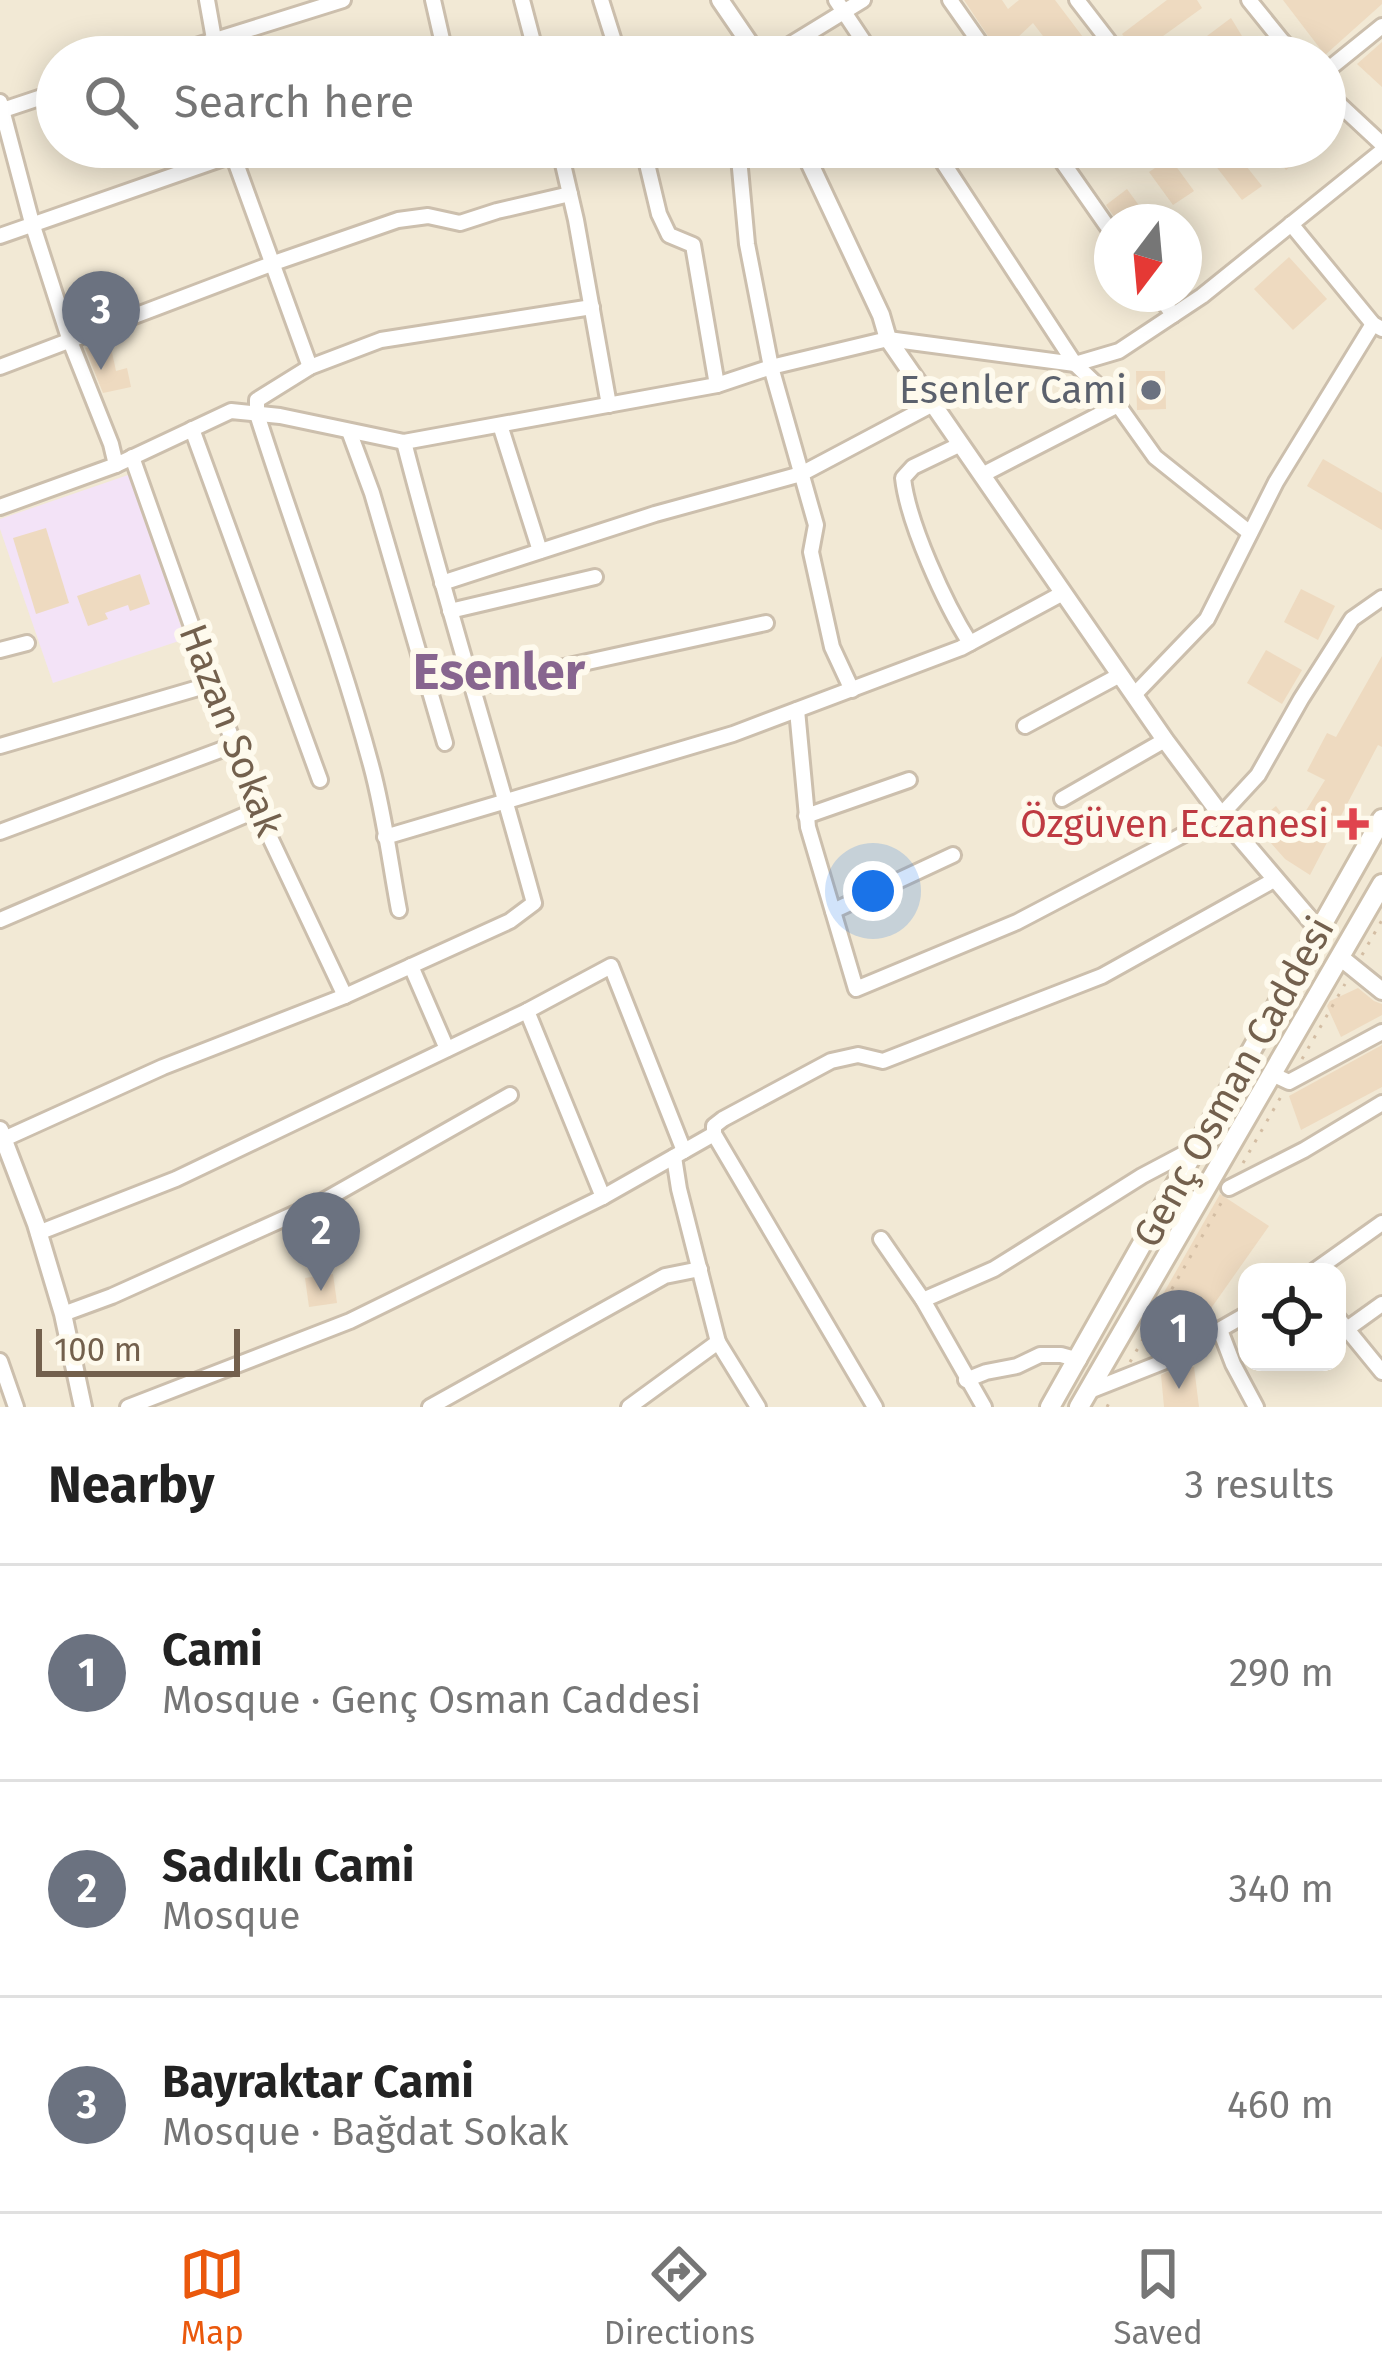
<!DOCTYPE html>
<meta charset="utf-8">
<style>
:root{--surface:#fff;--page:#f6f6f6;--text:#222;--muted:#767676;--line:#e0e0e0;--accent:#ea580c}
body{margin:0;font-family:"Fira Sans",sans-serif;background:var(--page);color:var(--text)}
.controls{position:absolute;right:36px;bottom:36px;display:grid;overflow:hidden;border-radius:24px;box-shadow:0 6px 30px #0003}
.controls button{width:108px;height:108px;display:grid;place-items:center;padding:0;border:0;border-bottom:3px solid var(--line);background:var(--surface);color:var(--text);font:60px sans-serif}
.compass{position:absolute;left:1094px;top:204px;width:108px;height:108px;border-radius:50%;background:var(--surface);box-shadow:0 6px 30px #0003;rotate:196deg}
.scale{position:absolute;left:36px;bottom:30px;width:204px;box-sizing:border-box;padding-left:12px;border:6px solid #73604d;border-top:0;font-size:33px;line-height:42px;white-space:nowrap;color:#73604d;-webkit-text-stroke:9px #fefaed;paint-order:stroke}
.you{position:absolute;left:873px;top:891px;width:42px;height:42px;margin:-30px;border:9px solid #fff;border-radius:50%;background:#1a73e8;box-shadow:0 0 0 18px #1a73e833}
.badge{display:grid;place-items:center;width:78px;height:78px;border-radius:50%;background:var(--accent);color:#fff;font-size:39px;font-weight:700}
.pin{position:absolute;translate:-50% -99px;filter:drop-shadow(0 3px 6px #0008)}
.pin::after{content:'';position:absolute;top:63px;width:42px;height:36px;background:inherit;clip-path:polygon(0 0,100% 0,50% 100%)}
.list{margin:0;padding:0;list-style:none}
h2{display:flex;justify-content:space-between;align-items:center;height:156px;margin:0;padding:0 48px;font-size:51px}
h2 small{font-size:39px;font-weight:400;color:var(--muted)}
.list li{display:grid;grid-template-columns:78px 1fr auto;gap:36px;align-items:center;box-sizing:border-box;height:216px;padding:0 48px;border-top:3px solid var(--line)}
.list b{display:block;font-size:45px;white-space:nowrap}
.list p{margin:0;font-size:39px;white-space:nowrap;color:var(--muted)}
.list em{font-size:39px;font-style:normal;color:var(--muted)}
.icon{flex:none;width:66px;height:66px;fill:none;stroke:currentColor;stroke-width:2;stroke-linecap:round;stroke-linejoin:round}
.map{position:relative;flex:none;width:1382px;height:1407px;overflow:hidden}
.search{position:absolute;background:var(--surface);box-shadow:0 6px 30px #0003;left:36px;right:36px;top:36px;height:132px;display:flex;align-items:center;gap:30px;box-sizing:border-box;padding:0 42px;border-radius:66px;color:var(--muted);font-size:45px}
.sheet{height:804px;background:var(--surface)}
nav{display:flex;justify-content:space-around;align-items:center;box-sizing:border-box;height:168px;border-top:3px solid var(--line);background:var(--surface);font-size:33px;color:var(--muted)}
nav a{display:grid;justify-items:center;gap:6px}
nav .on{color:var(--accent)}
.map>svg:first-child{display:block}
.residential{fill:#f2e9d5;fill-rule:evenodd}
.education{fill:#f3e3f7}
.building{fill:#eedac0}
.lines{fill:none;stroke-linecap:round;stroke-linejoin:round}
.minor-casing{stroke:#ccbfad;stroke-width:20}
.tertiary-casing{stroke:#ccbfad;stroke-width:22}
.secondary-casing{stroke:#cec0ab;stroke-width:24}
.path{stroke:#d3bda3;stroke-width:3;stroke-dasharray:3 9;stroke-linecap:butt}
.minor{stroke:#fff;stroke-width:14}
.tertiary{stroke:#fff;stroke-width:16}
.secondary{stroke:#fff;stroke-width:18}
.worship-dot{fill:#6b7280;stroke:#fefaed;stroke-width:4.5}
.health-dot{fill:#e0444e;stroke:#fefaed;stroke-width:4.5}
.labels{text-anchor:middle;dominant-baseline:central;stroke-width:12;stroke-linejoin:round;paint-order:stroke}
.worship-label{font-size:39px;fill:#5b616d;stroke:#fefaed;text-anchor:end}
.street-label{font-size:39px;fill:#73604d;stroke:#fefaed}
.health-label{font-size:39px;fill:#be3a42;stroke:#fefaed;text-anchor:end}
.district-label{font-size:51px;font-weight:bold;fill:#87658f;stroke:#fefaed}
</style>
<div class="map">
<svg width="1382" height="1407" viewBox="0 0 1382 1407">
<rect width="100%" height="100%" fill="#fbf6e7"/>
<path class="residential" d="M0,0H1382V1407H0ZM57,57H1325V147H57ZM1112,222H1184V294H1112ZM1247,1272H1337V1362H1247Z"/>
<polygon class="education" points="131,474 185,639 53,683 0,529 0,519"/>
<g class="building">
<polygon points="964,0 1002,0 1008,9 1019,0 1055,0 1098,57 1059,57 1033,23 1000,54"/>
<polygon points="1167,0 1197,0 1202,8 1138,54 1122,34"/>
<polygon points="1283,0 1382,0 1382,4 1325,55"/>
<polygon points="1231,18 1245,41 1223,57 1179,57"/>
<polygon points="1382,42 1382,87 1357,64"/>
<polygon points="1201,147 1231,147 1262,186 1242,200"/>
<polygon points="1268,147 1299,147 1305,155 1286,170"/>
<polygon points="1170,158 1194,191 1173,205 1149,172"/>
<polygon points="1127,189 1151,222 1118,222 1113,215 1106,205"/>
<polygon points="1289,257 1327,299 1293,330 1254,289"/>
<polygon points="110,343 116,371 127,368 131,387 103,393 85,348"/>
<polygon points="1136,371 1165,371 1166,409 1137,410"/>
<polygon points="1323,459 1382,493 1382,530 1307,486"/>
<polygon points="46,528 69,603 36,614 13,538"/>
<polygon points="140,574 150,604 130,611 128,605 105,613 108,619 88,626 77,596"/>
<polygon points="1301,589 1335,606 1318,640 1284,622"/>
<polygon points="1266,650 1302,670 1282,704 1247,683"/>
<polygon points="1382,656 1382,747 1378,745 1310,875 1285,859 1254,824 1276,806 1294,830 1325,780 1307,771 1327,733 1336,737"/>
<polygon points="1358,988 1374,1001 1382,1004 1382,1015 1341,1037 1327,1006 1330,1001"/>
<polygon points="1382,1045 1382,1087 1301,1130 1289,1096"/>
<polygon points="1220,1194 1269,1226 1195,1331 1158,1303"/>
<polygon points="333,1274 337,1303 309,1307 305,1278"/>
<polygon points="1194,1367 1199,1407 1164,1407 1161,1375 1173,1369"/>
</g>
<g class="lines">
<g class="minor-casing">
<g id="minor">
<polyline points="207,0 214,39"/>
<polyline points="433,0 446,57"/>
<polyline points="522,0 537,57"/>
<polyline points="601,0 619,57"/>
<polyline points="836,0 874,57"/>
<polyline points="950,0 990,57"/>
<polyline points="1077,0 1121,57"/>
<polyline points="1249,0 1295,57"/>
<polyline points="161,57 343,0"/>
<polyline points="770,57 863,0"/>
<polyline points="1264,57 1283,42"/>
<polyline points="1325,72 1382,26"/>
<polyline points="1325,91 1382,144"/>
<polyline points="0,102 32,223 70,341 111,444 116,465"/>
<polyline points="0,111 57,92"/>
<polyline points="559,147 576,220 609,405"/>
<polyline points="643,147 659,214 669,235 693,245 717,385"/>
<polyline points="738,147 747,244 771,367 816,525 811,552 832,647 852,690"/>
<polyline points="933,147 1075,364 1118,405 1155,457 1250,533"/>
<polyline points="1052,147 1112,233"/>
<polyline points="233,155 310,367"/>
<polyline points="1137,155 1148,147"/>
<polyline points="1291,224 1373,324 1382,329"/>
<polyline points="0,236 255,147"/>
<polyline points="1158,294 1173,315"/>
<polyline points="0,367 274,263 398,220 428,216 460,223 497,211 570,194"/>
<polyline points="500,425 540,551"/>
<polyline points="192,429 320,780"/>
<polyline points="349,431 372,493 445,743"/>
<path d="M961,444L913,467L903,478C908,523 945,604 970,643"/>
<polyline points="132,457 257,810 345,996"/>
<polyline points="982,475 1118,405"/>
<polyline points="0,507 116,465 231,411 280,416 404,442 717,385 771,367 888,339 1075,364 1119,351 1202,296 1382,151"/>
<polyline points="442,583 655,514 801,474 933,404"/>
<polyline points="450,611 595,577"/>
<polyline points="0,650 27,643"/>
<polyline points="473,687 766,623"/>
<polyline points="1134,695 1207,619 1276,482 1373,324"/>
<polyline points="797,710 808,827 856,989 1017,922 1221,815 1258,775 1301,699 1352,619 1382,598"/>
<polyline points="1025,726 1120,675"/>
<polyline points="0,746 212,684"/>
<polyline points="1062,799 1165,740"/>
<polyline points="806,816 909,780"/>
<polyline points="0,832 234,745"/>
<polyline points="385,837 733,734 961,648 1063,593"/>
<path d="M399,910C390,862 384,812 371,765C339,646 294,531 257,414V400L310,367L381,340L592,307"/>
<polyline points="833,911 953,855"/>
<polyline points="0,920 257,810"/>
<polyline points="411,966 447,1049"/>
<polyline points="527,1011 603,1197"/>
<polyline points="1272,1074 1289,1082 1382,1032"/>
<polyline points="714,1134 714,1126 723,1119 831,1061 858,1055 883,1061 1102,976 1274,880"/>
<path d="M4,1139L163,1067L345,996L510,921L534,903C492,749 444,597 404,442"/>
<polyline points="674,1157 679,1189 718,1342"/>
<polyline points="1229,1188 1304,1150 1382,1103"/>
<polyline points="38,1233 176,1179 527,1011 611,966 684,1151"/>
<polyline points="881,1239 923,1300 984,1407"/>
<polyline points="1313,1272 1382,1223"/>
<polyline points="923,1300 994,1269 1142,1176 1193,1149"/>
<polyline points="63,1314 112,1296 323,1201 510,1095"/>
<polyline points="1337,1317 1382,1372"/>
<polyline points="1347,1329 1382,1304"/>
<polyline points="1220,1330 1233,1364 1256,1407"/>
<polyline points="0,1361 16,1407"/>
<polyline points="966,1380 986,1372 1017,1366 1040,1355 1061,1355 1079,1360"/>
<polyline points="1087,1392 1163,1362 1247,1314"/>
<polyline points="128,1407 350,1321 603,1197 714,1134 875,1407"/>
<polyline points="430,1407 665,1276 700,1269"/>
<polyline points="629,1407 718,1342 758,1407"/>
</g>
</g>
<g class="tertiary-casing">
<g id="tertiary">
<polyline points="720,0 759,57"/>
<polyline points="802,147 881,315 888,339 1165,740 1221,815 1318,929"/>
<polyline points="1340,957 1382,991"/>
<polyline points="0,1130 36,1224 63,1314 83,1407"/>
</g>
</g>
<g class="secondary-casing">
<g id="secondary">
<polyline points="1050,1407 1382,819"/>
<polyline points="1079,1407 1382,884"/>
</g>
</g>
<g class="path">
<polyline points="1362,955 1382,920"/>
<polyline points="1302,1059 1345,984"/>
<polyline points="1243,1163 1283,1093"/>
<polyline points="1130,1362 1224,1198"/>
<polyline points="1107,1407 1112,1397"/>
</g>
<use href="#minor" class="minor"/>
<use href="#tertiary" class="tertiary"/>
<use href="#secondary" class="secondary"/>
</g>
<circle class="worship-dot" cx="1151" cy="390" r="12"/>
<path class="health-dot" d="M1347 806h12v12h12v12h-12v12h-12v-12h-12v-12h12z"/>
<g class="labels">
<g class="worship-label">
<text x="1127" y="390">Esenler Cami</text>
</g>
<g class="street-label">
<text transform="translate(231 730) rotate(69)">Hazan Sokak</text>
<text transform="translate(1234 1082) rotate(-61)">Genç Osman Caddesi</text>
</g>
<g class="health-label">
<text x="1329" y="824">Özgüven Eczanesi</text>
</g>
<g class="district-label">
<text x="499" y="672">Esenler</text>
</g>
</g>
</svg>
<div class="controls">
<button><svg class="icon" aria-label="locate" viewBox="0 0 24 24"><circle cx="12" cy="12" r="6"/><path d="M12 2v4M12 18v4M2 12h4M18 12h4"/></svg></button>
</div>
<svg class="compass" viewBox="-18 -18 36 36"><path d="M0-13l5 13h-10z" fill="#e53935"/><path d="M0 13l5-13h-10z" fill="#767676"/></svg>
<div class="scale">100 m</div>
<div class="you"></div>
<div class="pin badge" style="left:1179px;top:1389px;background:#6b7280">1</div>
<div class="pin badge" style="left:321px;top:1291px;background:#6b7280">2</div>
<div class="pin badge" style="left:101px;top:370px;background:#6b7280">3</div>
<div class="search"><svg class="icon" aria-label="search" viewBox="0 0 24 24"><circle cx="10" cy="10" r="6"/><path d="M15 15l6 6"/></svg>Search here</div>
</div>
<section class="sheet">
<h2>Nearby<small>3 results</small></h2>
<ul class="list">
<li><span class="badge" style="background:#6b7280">1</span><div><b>Cami</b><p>Mosque · Genç Osman Caddesi</p></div><em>290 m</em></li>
<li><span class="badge" style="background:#6b7280">2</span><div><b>Sadıklı Cami</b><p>Mosque</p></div><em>340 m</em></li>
<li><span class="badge" style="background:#6b7280">3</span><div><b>Bayraktar Cami</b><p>Mosque · Bağdat Sokak</p></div><em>460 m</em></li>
</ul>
</section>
<nav>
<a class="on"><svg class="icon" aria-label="map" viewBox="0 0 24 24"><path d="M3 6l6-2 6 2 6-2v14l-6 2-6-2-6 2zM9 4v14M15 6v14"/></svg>Map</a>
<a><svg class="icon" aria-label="directions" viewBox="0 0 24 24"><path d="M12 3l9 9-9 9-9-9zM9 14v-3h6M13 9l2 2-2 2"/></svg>Directions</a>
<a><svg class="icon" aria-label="saved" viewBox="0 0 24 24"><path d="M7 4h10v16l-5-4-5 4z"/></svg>Saved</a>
</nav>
